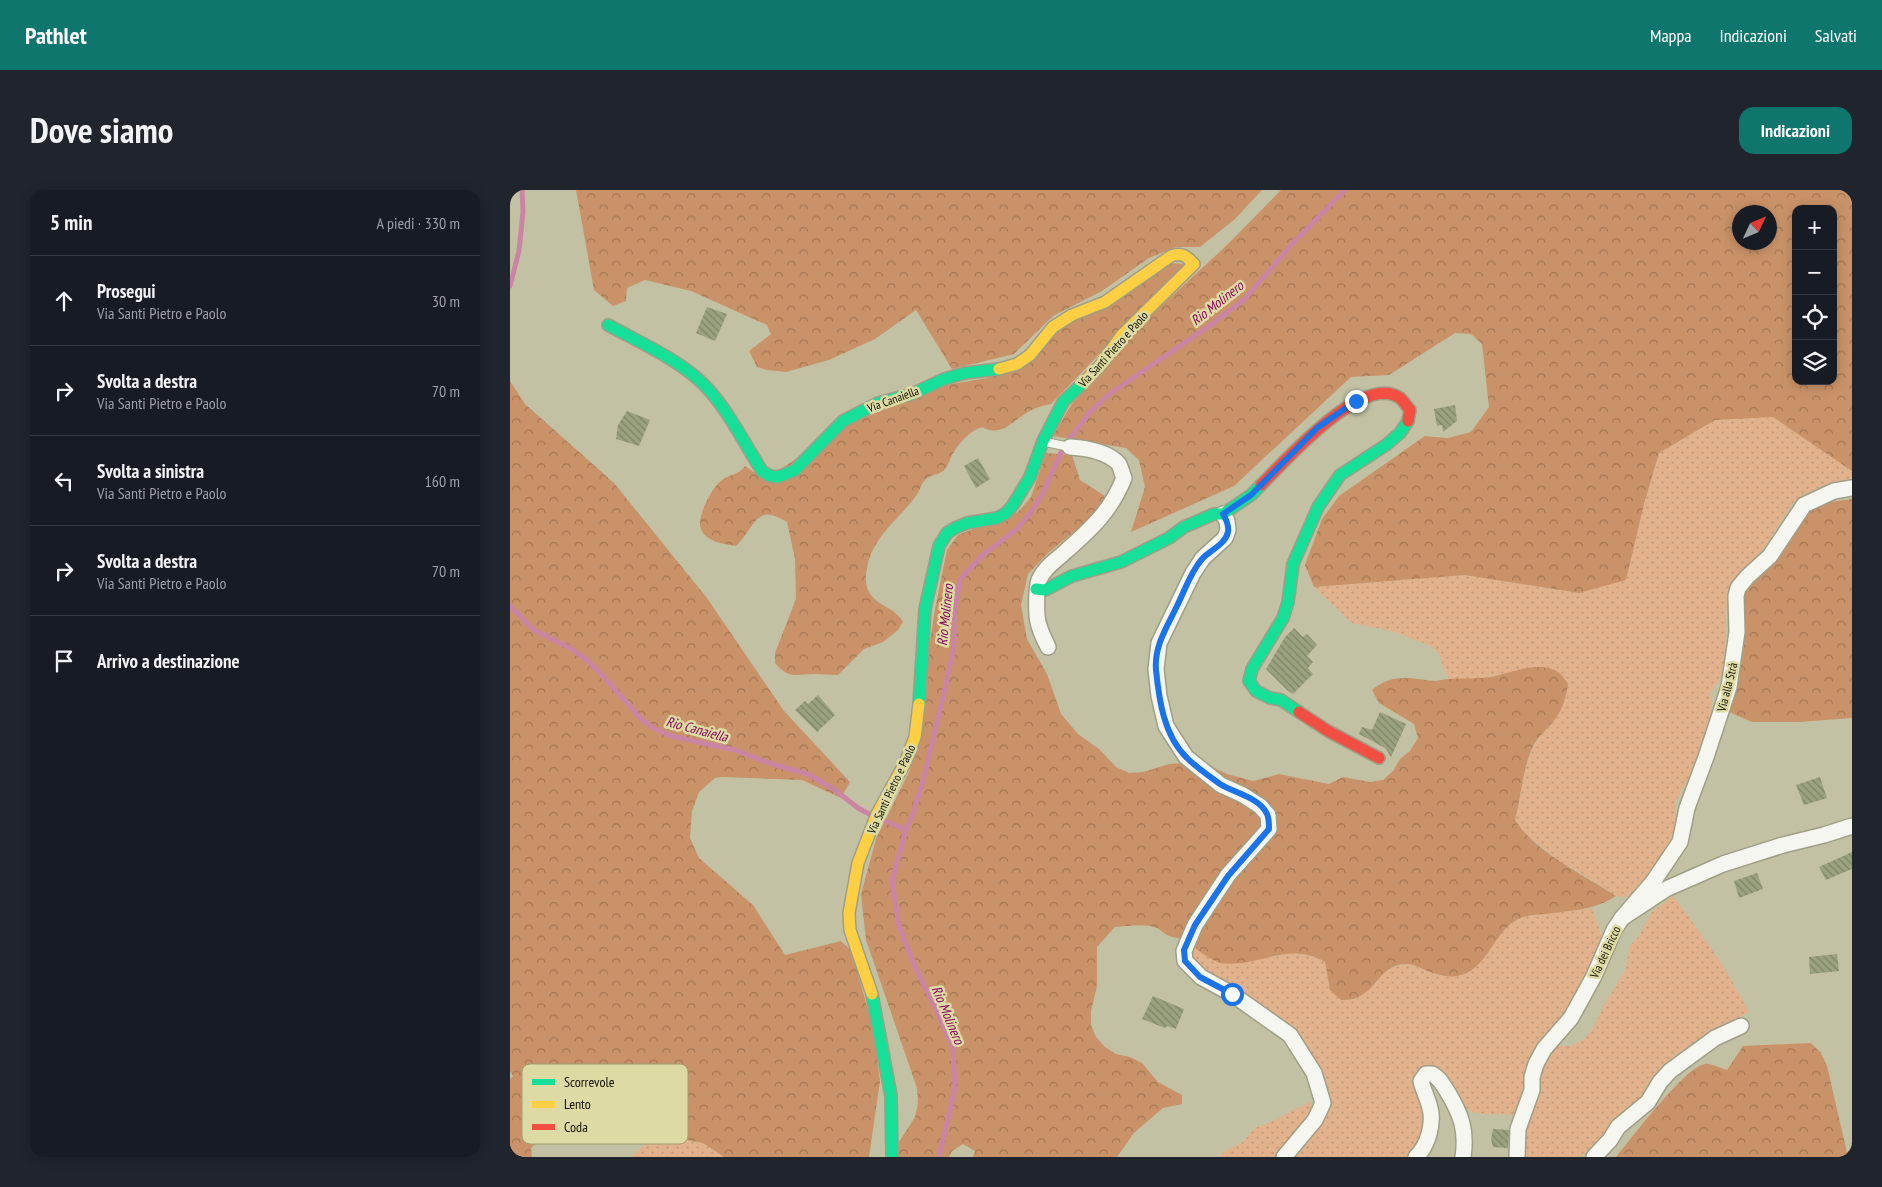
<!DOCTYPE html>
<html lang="it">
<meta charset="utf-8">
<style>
:root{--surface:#171b24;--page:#20242c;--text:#f1f3f6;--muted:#9ea1a6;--line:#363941;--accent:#0f766e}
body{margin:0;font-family:"PT Sans Narrow",sans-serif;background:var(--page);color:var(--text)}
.controls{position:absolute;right:15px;top:15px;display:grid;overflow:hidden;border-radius:10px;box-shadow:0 2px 12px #0003}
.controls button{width:45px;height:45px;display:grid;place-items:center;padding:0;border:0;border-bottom:1px solid var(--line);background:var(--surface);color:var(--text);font:25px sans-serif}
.compass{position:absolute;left:1222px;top:15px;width:45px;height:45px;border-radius:50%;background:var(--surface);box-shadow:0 2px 12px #0003;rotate:46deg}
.stop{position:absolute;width:15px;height:15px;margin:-11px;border:4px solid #1a73e8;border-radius:50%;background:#fff}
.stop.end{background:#1a73e8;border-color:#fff;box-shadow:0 1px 5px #0008}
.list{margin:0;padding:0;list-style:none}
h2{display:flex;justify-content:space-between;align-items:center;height:65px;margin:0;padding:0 20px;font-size:21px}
h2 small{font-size:16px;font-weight:400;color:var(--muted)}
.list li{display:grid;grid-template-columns:32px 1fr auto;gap:15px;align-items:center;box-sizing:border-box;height:90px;padding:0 20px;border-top:1px solid var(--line)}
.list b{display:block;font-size:19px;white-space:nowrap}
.list p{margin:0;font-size:16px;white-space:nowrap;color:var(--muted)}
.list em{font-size:16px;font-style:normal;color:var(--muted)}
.icon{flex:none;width:28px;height:28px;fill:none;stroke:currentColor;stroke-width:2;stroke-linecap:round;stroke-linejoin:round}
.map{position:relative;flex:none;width:1342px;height:967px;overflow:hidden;border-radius:15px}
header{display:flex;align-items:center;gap:30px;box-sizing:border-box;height:70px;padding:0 25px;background:var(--accent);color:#fff}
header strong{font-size:24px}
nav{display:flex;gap:28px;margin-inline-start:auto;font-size:18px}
.intro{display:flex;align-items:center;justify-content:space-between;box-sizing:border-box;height:120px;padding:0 30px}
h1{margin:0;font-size:35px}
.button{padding:12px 22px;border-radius:15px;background:var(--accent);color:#fff;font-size:18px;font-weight:700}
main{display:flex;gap:30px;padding:0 30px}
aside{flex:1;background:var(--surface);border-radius:15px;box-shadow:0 2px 12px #0003}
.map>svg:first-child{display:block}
.grass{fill:url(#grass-dots)}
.forest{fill:url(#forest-crowns);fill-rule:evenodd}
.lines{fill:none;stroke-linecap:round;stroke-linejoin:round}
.stream{stroke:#cb85a4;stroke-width:5}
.building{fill:url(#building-back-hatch)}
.lane-casing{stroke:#9f9e86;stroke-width:10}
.street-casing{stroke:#9f9e86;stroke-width:18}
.fast-casing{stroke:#9f9e86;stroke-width:14}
.slow-casing{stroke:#9f9e86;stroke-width:14}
.jam-casing{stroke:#9f9e86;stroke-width:14}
.lane{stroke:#f6f6f1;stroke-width:8}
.street{stroke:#f6f6f1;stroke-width:15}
.fast{stroke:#16e098;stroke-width:11}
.slow{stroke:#ffcf43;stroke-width:11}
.jam{stroke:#f24e42;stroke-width:11}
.route{stroke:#1a73e8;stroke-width:6}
.labels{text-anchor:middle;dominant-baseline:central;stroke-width:5;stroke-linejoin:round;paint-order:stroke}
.street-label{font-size:12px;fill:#121000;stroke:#dddba3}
.water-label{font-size:14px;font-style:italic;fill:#88075f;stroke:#dddba3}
.key{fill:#dddba3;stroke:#a09e72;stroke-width:1}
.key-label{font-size:14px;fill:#121000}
</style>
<header>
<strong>Pathlet</strong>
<nav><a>Mappa</a><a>Indicazioni</a><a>Salvati</a></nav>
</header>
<div class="intro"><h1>Dove siamo</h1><a class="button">Indicazioni</a></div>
<main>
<aside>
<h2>5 min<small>A piedi · 330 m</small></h2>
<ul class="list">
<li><svg class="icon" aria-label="ahead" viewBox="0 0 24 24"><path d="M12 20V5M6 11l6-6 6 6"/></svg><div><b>Prosegui</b><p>Via Santi Pietro e Paolo</p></div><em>30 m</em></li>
<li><svg class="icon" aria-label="right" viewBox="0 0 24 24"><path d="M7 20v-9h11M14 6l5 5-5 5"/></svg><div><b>Svolta a destra</b><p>Via Santi Pietro e Paolo</p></div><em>70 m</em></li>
<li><svg class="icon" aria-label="left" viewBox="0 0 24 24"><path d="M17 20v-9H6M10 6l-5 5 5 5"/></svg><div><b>Svolta a sinistra</b><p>Via Santi Pietro e Paolo</p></div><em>160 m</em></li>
<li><svg class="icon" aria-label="right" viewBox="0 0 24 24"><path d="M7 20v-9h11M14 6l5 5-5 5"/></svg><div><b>Svolta a destra</b><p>Via Santi Pietro e Paolo</p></div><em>70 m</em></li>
<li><svg class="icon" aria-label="arrive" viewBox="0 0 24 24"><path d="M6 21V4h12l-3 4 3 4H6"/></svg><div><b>Arrivo a destinazione</b></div></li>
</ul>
</aside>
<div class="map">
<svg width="1342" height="967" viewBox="0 0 1342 967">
<defs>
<pattern id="grass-dots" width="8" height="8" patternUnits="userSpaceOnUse" patternTransform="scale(1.25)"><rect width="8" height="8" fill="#e2b28d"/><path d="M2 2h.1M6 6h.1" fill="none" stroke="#c19878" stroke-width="1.8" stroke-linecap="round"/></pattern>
<pattern id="forest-crowns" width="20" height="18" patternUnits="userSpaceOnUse" patternTransform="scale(1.25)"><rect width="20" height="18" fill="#ca9268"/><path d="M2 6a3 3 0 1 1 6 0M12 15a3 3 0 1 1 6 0" fill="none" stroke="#a37653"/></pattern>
<pattern id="building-back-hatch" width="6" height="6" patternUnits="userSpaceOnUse" patternTransform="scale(1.25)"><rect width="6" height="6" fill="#9ba27f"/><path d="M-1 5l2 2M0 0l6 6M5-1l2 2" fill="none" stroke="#7d8366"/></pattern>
</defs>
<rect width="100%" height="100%" fill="#c3c1a3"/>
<g class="grass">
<path d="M1263,227L1342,281V288L1306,299L1283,313L1250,364L1223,392L1217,409L1214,478L1207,494L1200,503L1203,522L1183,580L1165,613L1166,631L1159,655L1148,679L1126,703L1118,707L1106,706L1066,680L1053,674L1011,640L1005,629C1016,589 1010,564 1043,532L1024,478L966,489H939L933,477L930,465L921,456L882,441L842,433L804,397L955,385L1069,403L1134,314L1149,263L1205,230Z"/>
<path d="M1163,706C1191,743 1218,780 1239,822L1220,832L1167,867L1148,882L1130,910L1104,932L1086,955L1071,967H1012L1014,938L1030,878L1047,856H1061L1073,850L1082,840L1094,815L1115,781L1120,756L1129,746L1142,722Z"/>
<path d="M1082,718L1093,749L1091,756C1078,781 1066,806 1049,829C1041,840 1028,850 1022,862C1012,882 1015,905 1006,925C994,923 973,926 963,922C939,913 941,866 911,879V906L917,940L901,965L898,967H779L819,922V906L815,890L807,873L789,851L686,777L682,763L684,757L709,773L764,767L776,763L803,765L815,772L820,800L831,810L844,809L866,793L874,782L886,776L900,774L927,785L942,786L967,775L976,765L991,742L1001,734L1013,727Z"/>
<polygon points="800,912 804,917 798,931 767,967 710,967 715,961 733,952 745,938 765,930"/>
<polygon points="146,944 193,953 214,967 121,967"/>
</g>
<g class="forest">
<polygon points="66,0 752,0 725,29 690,57 666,57 639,68 592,101 543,126 504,164 442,179 406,120 365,149 319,170 276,182 257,180 247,177 239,161 261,144 257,135 181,101 135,90 117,98 116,111 103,116 84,100"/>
<path d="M771,0H1342V281L1263,227L1205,230L1149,263L1134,314L1116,390L1069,403L955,385L804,397L795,375L812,329L829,306L915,246L938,248L961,242L979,217L972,154L961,144L945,143L879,185L841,187L724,296L621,342L635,297L629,270L616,258L543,246L561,215L623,142L717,55ZM1286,19H1323V191H1286ZM1230,22H1260V52H1230Z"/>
<path d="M658,73L677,74L541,214C532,216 523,218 515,224C499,234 491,247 472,237C459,241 449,253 442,265C440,270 437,278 433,281C428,285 420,285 416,289C411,293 410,301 406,306C389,329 366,344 358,373C357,379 355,386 356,392C359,416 383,414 393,432L388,440L373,452L354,459L328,485C320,485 312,484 304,484C285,484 280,490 265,473V463L286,409L285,369L277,332C245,312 245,338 226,356C214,354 196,352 191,339C186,327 202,297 212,290C221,284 228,285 235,276L255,290L332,237L430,196L477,188L542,144Z"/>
<polygon points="0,191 15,214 104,293 197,408 274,521 340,592 331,608 292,590 212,587 205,588 189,602 182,621 180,648 189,668 243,715 275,765 331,751 341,760 363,837 370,891 359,967 214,967 193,953 146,944 122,907 117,903 109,911 95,912 74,894 63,926 53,935 40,940 21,958 22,967 0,967 0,889 3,886 0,881"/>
<path d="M536,263L562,265L570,290L598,308L586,324L538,363L518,384L511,415L517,449L537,484L551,524L568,544L589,559L606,577L619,583L633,582L659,574L692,572L717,584L743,591L769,584L819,594L833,587L860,592L873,590L883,581L890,569L900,561L908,548L904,534L869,513L862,500C882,483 900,488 924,491C929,491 934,489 939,489C953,488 967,489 981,487C999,483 1021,474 1038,478C1049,480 1053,486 1058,494C1056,508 1052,522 1042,533C1036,540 1029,546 1024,554C1012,578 1012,604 1005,630C1025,662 1074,685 1106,706C1082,721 1063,720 1036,724C1029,724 1020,725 1013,727C985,737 982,770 957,783C943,790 926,785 913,779C908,777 903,774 898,774C869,774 869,799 846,808C841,810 835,810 831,810L820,800L815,772C778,750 749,778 711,773C701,771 684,757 675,751C669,747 663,748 657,745C653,743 651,740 647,738C635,733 618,736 605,737L587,757V796L581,821V835L586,847L595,857L606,864L620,867L632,873L648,892L672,905V914L653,918L624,943L607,967H463L465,961L453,954L442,961L439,967H388L389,952L405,927L408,913L407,898L356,750L351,704L366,649L400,580L425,419L437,360L448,345L508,322L521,307Z"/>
<path d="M1342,309V528L1289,532H1242L1219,522C1227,496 1234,468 1235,441C1235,428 1232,414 1234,401L1242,392L1266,371L1299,321L1320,312Z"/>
<path d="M1301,853L1311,863L1317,876L1338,967H1106C1121,949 1175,877 1195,874C1201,873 1210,878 1217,880L1233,856Z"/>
</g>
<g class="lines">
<g class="stream">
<polyline points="0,96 9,61 13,22 12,0"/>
<polyline points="0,416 24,440 62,459 79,472 94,487 132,530 145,539 161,546 225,560 253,571 300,585 325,600 348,618 363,626"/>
<polyline points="371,629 396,640"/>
<polyline points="429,967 445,898 443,858 424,815 405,777 389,736 382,691 396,640 403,624 414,587 434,503 444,457 444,425 450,389 474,364 507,339 522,321 533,303 553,258 580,222 598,205 702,134 735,109 782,54 835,0"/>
</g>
</g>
<g class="building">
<polygon points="197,117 217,124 205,151 186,143"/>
<polygon points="945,215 947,231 933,242 932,235 927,236 924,219"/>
<polygon points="117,221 140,230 129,256 106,249 108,235"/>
<polygon points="468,268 480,289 466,298 454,276"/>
<polygon points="784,438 793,447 797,444 807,455 797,466 803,472 798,478 803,484 783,504 777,500 756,479 775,447"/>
<polygon points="308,505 325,525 307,542 285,520 295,511 298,514"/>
<polygon points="870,522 896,534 881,567 875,558 849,544 852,537 862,540"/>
<polygon points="1310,587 1317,608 1294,615 1286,595"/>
<polygon points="1342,662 1342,679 1316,690 1309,677"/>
<polygon points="1247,683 1253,699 1229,708 1224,691"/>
<polygon points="1327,764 1329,781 1300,784 1299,767"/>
<polygon points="643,806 674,819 666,839 657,836 655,838 632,829"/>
<polygon points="983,939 999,940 998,958 983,957 981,949"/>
</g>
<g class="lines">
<g class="lane-casing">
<polyline id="lane" points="535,252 560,257"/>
</g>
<g class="street-casing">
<g id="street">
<polyline points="713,324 717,331 718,340 715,348 693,368 683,383 649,453 646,479 649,506 656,536 676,567 711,595 733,605 750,616 758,625 759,639 718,685 685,735 674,761 675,771 691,787 722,804 780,845 804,883 813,913 805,930 774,967"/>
<path d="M538,457C534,449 530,441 528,432C526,423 526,399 529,390C534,378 545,371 555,362C581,339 601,321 614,288C612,284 611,277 608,273C596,261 576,258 560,257"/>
<polyline points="1112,728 1143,692 1170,652 1177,618 1196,567 1219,497 1227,442 1226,406 1228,398 1237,387 1260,366 1294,315 1324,301 1342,298"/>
<path d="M906,967C918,956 924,933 920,918C918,909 913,900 911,891L916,884H922C930,888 932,894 937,901C951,924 957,940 953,967"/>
<polyline points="1007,967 1008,939 1022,900 1022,887 1026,874 1034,859 1061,828 1084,786 1104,740 1112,728 1156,699 1213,674 1273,655 1314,645 1342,636"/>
<polyline points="1084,967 1100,950 1108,937 1138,912 1150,892 1160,881 1205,848 1231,836"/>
</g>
</g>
<g class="fast-casing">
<g id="fast">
<path d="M98,135C129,152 163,167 189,190C214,212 234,253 252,281L260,286L268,287L285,280L333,231L368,213L402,204L434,189L455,183L489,179"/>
<polyline points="526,399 535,400 562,386 611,372 659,348 674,337 704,324 713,324 741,305 751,295"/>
<polyline points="409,514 415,419 429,356 437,343 445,338 457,333 487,328 496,323 503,315 520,287 533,251 553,212 576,190"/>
<polyline points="789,522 771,510 760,508 746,501 739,491 742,479 773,428 778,412 783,374 808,317 830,285 876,255 890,243 898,231"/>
<polyline points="362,804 381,906 382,967"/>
</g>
</g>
<g class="slow-casing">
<g id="slow">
<path d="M489,179L507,174L520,165L543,137L562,125L595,112L661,66C672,62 676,66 684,74L611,146L590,176L576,190"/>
<polyline points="362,804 340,740 339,723 348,673 367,624 395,573 405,547 409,514"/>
</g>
</g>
<g class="jam-casing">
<g id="jam">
<path d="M751,295C775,271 853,182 890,208C894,211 897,217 900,220L898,231"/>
<polyline points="789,522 818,541 869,568"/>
</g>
</g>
<use href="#lane" class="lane"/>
<use href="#street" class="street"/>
<use href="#fast" class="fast"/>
<use href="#slow" class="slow"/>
<use href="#jam" class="jam"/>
</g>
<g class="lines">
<path class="route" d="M722,804L690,787L675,771L674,760L685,735L718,686L759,639C759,635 759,628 757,624C749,607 724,603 710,594C699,586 686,577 677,568C654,546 649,510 646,480C644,456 657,437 667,416C675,400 680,383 692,369C700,360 715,355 718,342C719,336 716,329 713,324L741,305L807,238L846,211"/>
</g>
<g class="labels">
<g class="street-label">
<text transform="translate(603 159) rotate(-48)">Via Santi Pietro e Paolo</text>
<text transform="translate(383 209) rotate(-20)">Via Canaiella</text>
<text transform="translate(1217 497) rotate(-76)">Via alla Strà</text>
<text transform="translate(381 599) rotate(-65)">Via Santi Pietro e Paolo</text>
<text transform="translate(1095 762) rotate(-65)">Via dei Bricco</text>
</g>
<g class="water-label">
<text transform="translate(707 113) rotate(-38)">Rio Molinero</text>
<text transform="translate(435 425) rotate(-84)">Rio Molinero</text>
<text transform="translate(187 539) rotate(15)">Rio Canaiella</text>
<text transform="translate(438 825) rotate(67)">Rio Molinero</text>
</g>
</g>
<rect x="12" y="874" width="166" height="80" rx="8" class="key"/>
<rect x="22" y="889" width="23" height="6" fill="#16e098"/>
<rect x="22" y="911" width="23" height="7" fill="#ffcf43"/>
<rect x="22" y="934" width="23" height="6" fill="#f24e42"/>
<g class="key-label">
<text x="54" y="897">Scorrevole</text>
<text x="54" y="919">Lento</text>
<text x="54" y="942">Coda</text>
</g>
</svg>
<div class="controls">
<button>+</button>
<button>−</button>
<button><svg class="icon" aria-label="locate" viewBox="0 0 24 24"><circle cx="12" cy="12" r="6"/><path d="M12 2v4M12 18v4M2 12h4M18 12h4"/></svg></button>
<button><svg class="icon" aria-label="layers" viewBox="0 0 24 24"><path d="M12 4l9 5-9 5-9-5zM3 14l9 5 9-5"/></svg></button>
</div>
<svg class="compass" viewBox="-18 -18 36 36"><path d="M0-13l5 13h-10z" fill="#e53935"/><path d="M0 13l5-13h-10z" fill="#9ea1a6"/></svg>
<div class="stop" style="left:722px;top:804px"></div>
<div class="stop end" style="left:846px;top:211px"></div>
</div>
</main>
